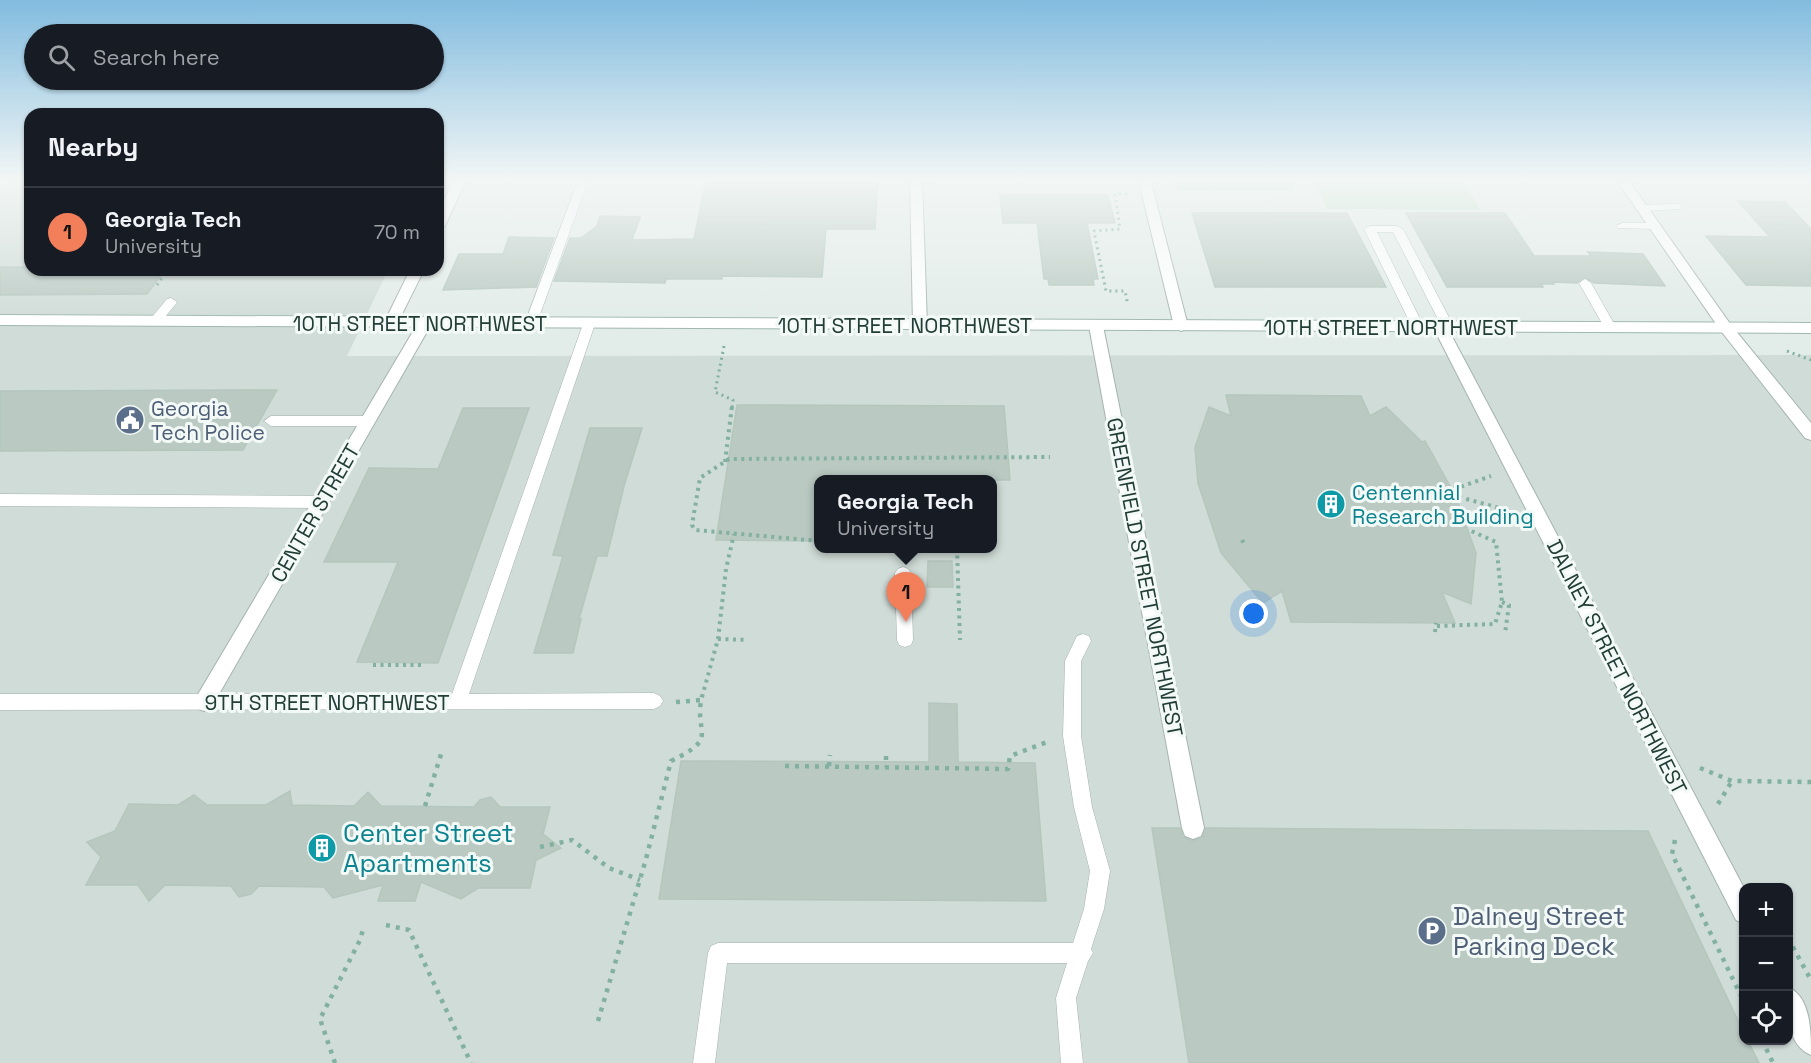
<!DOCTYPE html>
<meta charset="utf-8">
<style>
:root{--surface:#171b24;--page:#242831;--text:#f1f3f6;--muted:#9ea1a6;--line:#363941;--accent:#f27e5a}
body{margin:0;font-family:"Space Grotesk",sans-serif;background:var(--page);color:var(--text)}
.controls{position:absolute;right:18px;bottom:18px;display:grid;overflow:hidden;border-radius:12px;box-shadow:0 2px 4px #0004}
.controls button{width:54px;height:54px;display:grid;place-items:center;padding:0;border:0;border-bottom:2px solid var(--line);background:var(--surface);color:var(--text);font:30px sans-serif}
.you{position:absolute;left:1254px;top:614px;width:21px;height:21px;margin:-15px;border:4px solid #fff;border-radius:50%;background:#1a73e8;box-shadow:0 0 0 9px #1a73e833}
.badge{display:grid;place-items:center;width:39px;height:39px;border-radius:50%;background:var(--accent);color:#111;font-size:20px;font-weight:700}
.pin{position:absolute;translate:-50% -50px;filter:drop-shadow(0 2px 3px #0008)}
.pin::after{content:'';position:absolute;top:32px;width:21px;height:18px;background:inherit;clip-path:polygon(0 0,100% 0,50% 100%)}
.popup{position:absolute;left:814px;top:475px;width:183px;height:78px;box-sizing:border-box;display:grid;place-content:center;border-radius:12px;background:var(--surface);filter:drop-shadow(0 2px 4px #0005);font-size:20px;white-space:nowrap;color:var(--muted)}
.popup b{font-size:22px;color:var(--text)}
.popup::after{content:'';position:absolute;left:50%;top:100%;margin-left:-12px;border:12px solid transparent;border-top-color:var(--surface)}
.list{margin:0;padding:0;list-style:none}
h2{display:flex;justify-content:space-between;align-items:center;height:78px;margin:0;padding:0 24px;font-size:26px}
h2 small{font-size:20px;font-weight:400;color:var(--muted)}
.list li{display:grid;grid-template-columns:39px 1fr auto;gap:18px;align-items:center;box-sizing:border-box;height:90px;padding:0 24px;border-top:2px solid var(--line)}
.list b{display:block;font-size:22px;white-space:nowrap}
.list p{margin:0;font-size:20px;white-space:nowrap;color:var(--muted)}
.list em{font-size:20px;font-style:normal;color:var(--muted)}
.icon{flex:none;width:33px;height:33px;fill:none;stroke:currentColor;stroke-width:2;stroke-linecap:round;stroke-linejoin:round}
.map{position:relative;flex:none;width:1811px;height:1063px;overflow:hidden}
.search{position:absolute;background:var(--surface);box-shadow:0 2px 4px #0004;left:24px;top:24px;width:420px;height:66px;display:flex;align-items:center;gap:15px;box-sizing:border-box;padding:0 21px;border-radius:33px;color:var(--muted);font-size:22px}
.panel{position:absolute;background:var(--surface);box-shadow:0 2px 4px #0004;left:24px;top:108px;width:420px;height:168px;border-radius:18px}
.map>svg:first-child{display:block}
.built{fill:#d0dcd7;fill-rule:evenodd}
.green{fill:#bbddc4}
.building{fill:#bacac3;stroke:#b4c6be;stroke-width:1.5}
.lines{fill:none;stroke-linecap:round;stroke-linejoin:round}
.service-casing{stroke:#a5b4af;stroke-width:1}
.minor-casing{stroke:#a5b4af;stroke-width:2}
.secondary-casing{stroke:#a0b8af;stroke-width:2}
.path-far2{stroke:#82b0a1;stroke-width:3;stroke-dasharray:2 4;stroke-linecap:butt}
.path-far1{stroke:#82b0a1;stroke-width:4;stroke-dasharray:3 4.5;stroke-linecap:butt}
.path{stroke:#82b0a1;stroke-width:4.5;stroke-dasharray:4 6;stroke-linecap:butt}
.service{fill:#fff;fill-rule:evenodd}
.minor{fill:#fff;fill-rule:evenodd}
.secondary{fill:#fff;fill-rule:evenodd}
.labels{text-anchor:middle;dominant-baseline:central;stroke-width:6;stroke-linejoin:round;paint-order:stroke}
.street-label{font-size:21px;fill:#223d36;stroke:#f3f9f6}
.service-label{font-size:21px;fill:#4e5e75;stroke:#f3f9f6;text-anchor:start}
.culture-label{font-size:21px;fill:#0d838f;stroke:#f3f9f6;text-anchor:start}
.near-culture-label{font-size:26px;fill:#0d838f;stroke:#f3f9f6;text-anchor:start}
.near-service-label{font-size:26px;fill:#4e5e75;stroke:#f3f9f6;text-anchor:start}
</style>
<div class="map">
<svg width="1811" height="1063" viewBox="0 0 1811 1063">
<rect width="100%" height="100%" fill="#e2ece8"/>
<path class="built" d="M13,178H30V270H388L347,356L1811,355V1063H0V190ZM819,480H993V548H819ZM1744,888H1788V1040H1744Z"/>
<g class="green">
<polygon points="1174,178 1290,178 1295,191 1177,190"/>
<polygon points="1313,178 1460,178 1481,210 1327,209"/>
</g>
<g class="building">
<polygon points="787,178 787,180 878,178 875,229 826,229 822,277 722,276 722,279 666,279 665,283 554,281 570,238 581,238 597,226 600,216 640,217 632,240 694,239 706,179"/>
<polygon points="1000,195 1108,195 1115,223 1087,223 1098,279 1093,279 1094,285 1049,285 1048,279 1044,279 1037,223 1003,223"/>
<polygon points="1738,201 1785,202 1811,229 1811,286 1746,285 1706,236 1770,237"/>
<polygon points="1192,213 1347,213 1386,287 1215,287"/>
<polygon points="1406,213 1505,213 1534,256 1591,256 1588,252 1643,254 1665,286 1594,283 1584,277 1577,283 1552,282 1554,284 1541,284 1543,287 1447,287"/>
<polygon points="509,237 554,238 536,287 443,290 459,254 503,254"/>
<polygon points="0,267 30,267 30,270 165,270 147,294 0,295"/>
<polygon points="277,390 243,450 0,451 0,391"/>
<polygon points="1226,395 1361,396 1370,416 1386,407 1422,442 1425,441 1456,497 1476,553 1471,604 1442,592 1455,623 1291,622 1282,591 1263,603 1221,553 1198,483 1195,447 1209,407 1231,416"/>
<polygon points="737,405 1004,406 1010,480 819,480 819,541 716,540"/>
<polygon points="463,408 529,408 438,663 357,662 398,562 324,562 369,468 438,469"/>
<polygon points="590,428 642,428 624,486 607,556 597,556 579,619 581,619 573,653 534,653 563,556 553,555"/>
<polygon points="928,561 952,561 953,587 927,587"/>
<polygon points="929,703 957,704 958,762 1035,763 1046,901 659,899 681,761 929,762"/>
<polygon points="290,791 292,805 354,806 368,792 381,806 474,807 480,800 491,797 500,807 550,807 543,834 561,848 536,860 530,888 478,888 461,899 421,882 415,901 378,901 383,885 333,898 324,887 259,886 251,894 239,897 231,886 165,885 149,901 138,885 86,885 101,857 87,842 115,831 129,804 178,805 194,795 207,805 266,805"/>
<polygon points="1152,828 1180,828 1183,837 1192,841 1202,838 1206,828 1648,831 1743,1031 1743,1041 1748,1041 1759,1063 1189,1063"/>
</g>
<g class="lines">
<g class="service-casing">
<g id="service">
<polygon points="579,178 589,178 537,323 531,327 527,326 525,323"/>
<path d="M911,178H943C936,183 918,183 911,178Z"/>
<polygon points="1677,204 1681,205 1681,209 1642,211 1636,208 1642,205"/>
<polygon points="1622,223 1655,223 1661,226 1655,229 1618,228 1616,226"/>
<polygon points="1397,226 1403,229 1454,327 1452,330 1444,330 1442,327 1393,232 1377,232 1424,327 1418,331 1412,327 1364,229 1370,226"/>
<polygon points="1585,279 1591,283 1616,327 1614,330 1606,330 1604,327 1579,283"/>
<polygon points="171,298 177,302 175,305 160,323 152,323 152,317 167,299"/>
<polygon points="589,320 595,324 469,694 654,693 660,696 663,701 660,706 654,709 0,710 0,694 452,694 583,324"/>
<polygon points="271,416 368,416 375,421 368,426 271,426 264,421"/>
<polygon points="0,494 322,496 329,502 322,508 0,506"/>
<polygon points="903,567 908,569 911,573 913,640 911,645 905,647 899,645 897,640 895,573 898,569"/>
<polygon points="1083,634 1089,636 1091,641 1081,661 1081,736 1092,807 1110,871 1104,909 1091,949 1093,953 1088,961 1076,998 1083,1063 1061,1063 1056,998 1067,963 727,963 715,1063 693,1063 708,953 711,946 718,943 1073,943 1084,909 1090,871 1074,807 1063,736 1065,661 1077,636"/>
</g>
</g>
<g class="minor-casing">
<g id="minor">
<polygon points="455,178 467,178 445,226 438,230 438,212"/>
<polygon points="910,178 922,178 927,325 920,330 913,325"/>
<polygon points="1138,178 1150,178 1188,326 1186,329 1181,331 1174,326"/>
<polygon points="1615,178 1627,178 1731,325 1811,423 1811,440 1805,438 1721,331"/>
<polygon points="410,270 424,270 396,326 386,326 384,323"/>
<polygon points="425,318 432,323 211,708 204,711 197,708 194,702 197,696 418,323"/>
<polygon points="1096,321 1103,326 1204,828 1201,836 1193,839 1185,836 1182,828 1089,326"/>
<polygon points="1440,322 1447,327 1744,888 1744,924 1736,920 1433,327"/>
<path d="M1788,987C1811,997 1811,1032 1811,1055C1785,1044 1788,1010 1788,987Z"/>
</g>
</g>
<g class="secondary-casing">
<polygon id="secondary" points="0,315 1811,323 1811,333 0,325"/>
</g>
<g class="path-far2">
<polyline points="1127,194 1115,194 1120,229 1094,231 1106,291 1125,291 1128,305"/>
<polyline points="157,285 168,270"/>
<polyline points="724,346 715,392 733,400 732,408"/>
<polyline points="1787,351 1811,360"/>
</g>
<g class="path-far1">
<polyline points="725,462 732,406"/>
<polyline points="1454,489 1491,476"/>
<polyline points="1459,497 1507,510"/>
<polyline points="1242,540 1245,546"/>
<polyline points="819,541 695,530 692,525 700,478 729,459 1050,457"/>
<polyline points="957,548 960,640"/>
<polyline points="1502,602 1509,605 1505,633"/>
<polyline points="1437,626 1495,624 1502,602 1496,542 1469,530"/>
<polyline points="1435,632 1436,623"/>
<polyline points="718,639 748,640"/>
<polyline points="373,665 424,665"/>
<polyline points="702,697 718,639 726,569 734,534"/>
</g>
<g class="path">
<polyline points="676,702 701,700"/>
<polyline points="886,756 886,767"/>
<polyline points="785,766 1008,769 1010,756 1047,742"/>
<polyline points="829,766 830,755"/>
<polyline points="1700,768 1732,781 1811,782"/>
<polyline points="1718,804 1732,781"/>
<polyline points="425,806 442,751"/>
<polyline points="1675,840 1672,854 1744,1002"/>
<polyline points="540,847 572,840 609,868 640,880"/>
<polyline points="386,925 409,930 471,1063"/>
<polyline points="1788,938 1811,980"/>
<path d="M598,1021L646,859L671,761C721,737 693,735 702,696"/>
<polyline points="1762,1040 1773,1063"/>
<polyline points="335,1063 320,1019 360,940 364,926"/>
</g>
<use href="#service" class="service"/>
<use href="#minor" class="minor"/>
<use href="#secondary" class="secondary"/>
</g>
<linearGradient id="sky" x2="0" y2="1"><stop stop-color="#82bcdf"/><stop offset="0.55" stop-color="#f2f6f5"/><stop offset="1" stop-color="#f2f6f5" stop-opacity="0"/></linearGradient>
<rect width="1811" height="326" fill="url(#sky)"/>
<defs>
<g id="civic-disc" transform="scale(1.5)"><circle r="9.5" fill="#5c6f8a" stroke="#f3f9f6"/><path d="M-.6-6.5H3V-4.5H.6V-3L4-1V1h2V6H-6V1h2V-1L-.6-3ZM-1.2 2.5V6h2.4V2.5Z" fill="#fff"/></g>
<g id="building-disc" transform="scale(1.5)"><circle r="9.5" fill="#0f9aa8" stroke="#f3f9f6"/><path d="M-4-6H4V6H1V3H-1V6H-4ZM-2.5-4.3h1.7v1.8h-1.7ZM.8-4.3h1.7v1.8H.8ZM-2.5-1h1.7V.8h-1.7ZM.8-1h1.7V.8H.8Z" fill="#fff"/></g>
<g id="parking-disc" transform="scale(1.5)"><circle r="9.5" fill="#5c6f8a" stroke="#f3f9f6"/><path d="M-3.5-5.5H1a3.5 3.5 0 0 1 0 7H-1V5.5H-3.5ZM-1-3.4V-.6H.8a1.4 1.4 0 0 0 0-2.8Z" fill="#fff"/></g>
</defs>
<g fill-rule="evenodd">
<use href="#civic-disc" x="130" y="420"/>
<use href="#building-disc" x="1331" y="504"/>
<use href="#building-disc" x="322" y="848"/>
<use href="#parking-disc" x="1432" y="931"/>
</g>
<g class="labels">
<g class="street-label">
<text x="420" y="323">10TH STREET NORTHWEST</text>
<text x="905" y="325">10TH STREET NORTHWEST</text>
<text x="1391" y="327">10TH STREET NORTHWEST</text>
<text transform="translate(315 513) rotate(-60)">CENTER STREET</text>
<text transform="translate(1145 577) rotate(79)">GREENFIELD STREET NORTHWEST</text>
<text transform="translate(1617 667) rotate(63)">DALNEY STREET NORTHWEST</text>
<text x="327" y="702">9TH STREET NORTHWEST</text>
</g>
<g class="service-label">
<text x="151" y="408">Georgia<tspan x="151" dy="24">Tech Police</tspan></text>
</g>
<g class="culture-label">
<text x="1352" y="492">Centennial<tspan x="1352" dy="24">Research Building</tspan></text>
</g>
<g class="near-culture-label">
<text x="343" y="833">Center Street<tspan x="343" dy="30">Apartments</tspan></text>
</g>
<g class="near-service-label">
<text x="1453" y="916">Dalney Street<tspan x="1453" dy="30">Parking Deck</tspan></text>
</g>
</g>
</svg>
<div class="controls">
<button>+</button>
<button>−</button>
<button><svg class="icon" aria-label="locate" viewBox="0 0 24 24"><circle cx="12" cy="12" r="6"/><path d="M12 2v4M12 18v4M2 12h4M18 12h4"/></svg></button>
</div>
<div class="you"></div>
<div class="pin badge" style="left:906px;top:622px">1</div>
<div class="popup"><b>Georgia Tech</b>University</div>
<div class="search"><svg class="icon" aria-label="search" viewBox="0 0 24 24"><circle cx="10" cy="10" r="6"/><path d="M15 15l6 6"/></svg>Search here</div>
<section class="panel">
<h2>Nearby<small></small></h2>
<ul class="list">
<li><span class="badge">1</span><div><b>Georgia Tech</b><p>University</p></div><em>70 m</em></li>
</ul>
</section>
</div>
